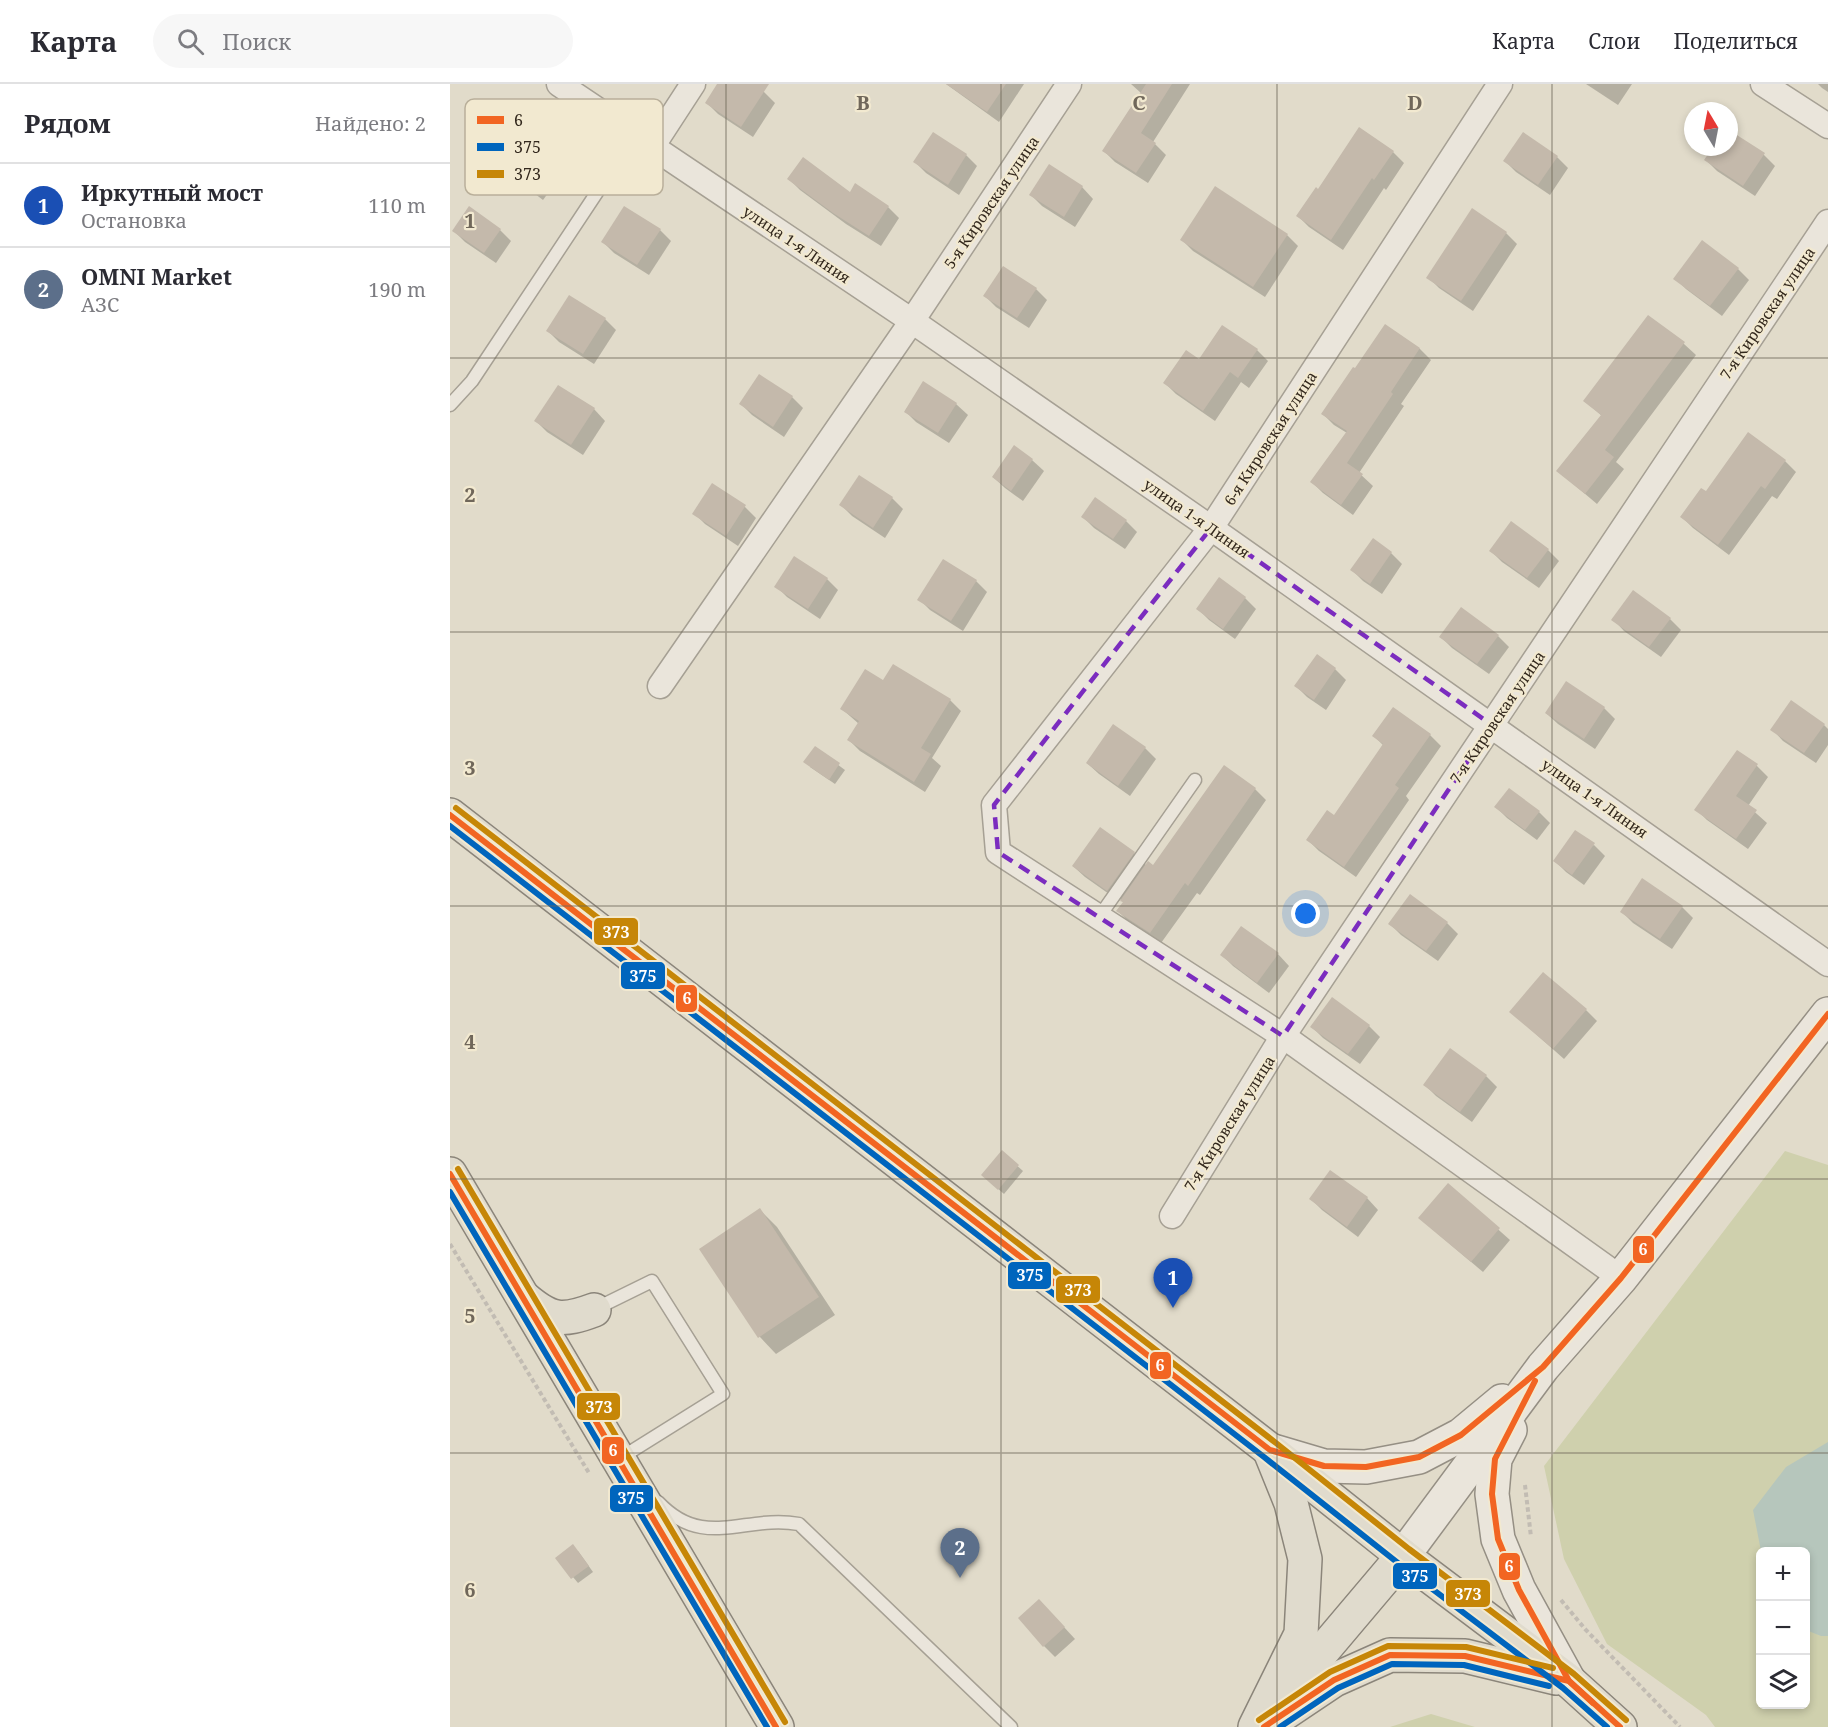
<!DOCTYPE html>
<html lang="ru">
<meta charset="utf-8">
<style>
:root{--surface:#fff;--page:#f7f7f7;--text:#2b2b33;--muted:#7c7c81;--line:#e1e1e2;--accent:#111827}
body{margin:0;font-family:"Noto Serif",serif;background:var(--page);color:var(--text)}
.controls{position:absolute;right:18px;bottom:18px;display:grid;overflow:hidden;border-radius:9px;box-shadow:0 3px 9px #0003}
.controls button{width:54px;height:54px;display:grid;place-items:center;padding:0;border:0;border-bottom:2px solid var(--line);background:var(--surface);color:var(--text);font:30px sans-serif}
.compass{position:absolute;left:1234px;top:18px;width:54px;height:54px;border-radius:50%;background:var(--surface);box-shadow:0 3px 9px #0003;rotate:350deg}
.you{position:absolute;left:856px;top:830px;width:21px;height:21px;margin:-15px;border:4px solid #fff;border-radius:50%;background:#1a73e8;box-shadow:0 0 0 9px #1a73e833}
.badge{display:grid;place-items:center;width:39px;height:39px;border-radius:50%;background:var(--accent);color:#fff;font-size:20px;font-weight:700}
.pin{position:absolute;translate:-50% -50px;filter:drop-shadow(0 2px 3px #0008)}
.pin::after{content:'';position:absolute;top:32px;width:21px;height:18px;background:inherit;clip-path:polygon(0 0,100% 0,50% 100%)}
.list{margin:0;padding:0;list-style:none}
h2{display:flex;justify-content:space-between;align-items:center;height:78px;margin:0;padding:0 24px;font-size:26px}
h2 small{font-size:20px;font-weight:400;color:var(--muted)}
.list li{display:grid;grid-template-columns:39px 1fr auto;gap:18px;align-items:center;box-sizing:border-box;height:84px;padding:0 24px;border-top:2px solid var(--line)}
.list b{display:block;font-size:22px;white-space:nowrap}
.list p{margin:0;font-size:20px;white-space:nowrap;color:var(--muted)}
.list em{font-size:20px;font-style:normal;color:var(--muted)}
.icon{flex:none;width:33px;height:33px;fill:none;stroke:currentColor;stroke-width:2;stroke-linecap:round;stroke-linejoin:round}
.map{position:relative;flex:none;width:1378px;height:1643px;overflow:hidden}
header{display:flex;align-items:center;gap:36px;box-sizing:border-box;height:84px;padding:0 30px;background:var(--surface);border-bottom:2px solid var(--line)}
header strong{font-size:28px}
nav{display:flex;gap:33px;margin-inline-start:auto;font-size:21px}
.search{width:420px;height:54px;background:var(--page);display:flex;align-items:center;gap:15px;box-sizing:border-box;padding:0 21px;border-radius:33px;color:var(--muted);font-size:22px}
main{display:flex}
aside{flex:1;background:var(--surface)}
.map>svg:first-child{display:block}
.green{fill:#cfd0ad;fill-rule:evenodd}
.water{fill:#b6c6bc}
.shadow{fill:#0003}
.building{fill:#c4b9ab}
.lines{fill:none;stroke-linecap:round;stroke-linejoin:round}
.service-casing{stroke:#a6a094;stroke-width:15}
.minor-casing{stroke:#a6a094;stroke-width:27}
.secondary-casing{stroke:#958f84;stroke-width:36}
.primary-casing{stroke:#8b857a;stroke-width:36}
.path{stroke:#c2bcb3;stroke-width:4;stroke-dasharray:4.5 3;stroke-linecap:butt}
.service{stroke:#eae5db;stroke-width:12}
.minor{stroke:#eae5db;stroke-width:24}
.secondary{stroke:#eae5db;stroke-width:33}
.primary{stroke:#e0dbcd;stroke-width:33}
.bus-1-casing{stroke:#f2e9d0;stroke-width:10}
.bus-2-casing{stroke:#f2e9d0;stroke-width:10}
.bus-3-casing{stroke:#f2e9d0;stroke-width:10}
.bus-1{stroke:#f26522;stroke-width:6}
.bus-2{stroke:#0065bd;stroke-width:6}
.bus-3{stroke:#c68607;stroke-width:6}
.marked{fill:none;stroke:#7b2cbf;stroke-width:4.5;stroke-dasharray:12 8;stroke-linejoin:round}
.grid{fill:none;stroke:#70675a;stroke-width:1.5;stroke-opacity:0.55}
.labels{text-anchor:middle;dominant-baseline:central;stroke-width:4.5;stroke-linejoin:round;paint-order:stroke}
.street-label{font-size:15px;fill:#33281d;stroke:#f2e9d0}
.key{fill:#f2e9d0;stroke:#b9af9a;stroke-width:1.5}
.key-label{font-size:16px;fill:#33281d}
.grid-label{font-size:20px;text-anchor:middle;font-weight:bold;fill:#70675a;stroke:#f2e9d0;stroke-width:4.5;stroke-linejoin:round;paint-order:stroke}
.line-badge{stroke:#f2e9d0;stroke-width:2}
.badge-label{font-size:16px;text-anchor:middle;font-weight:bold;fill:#fff}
</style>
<header>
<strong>Карта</strong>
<div class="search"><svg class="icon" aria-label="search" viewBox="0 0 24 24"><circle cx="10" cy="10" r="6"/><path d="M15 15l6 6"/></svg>Поиск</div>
<nav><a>Карта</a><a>Слои</a><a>Поделиться</a></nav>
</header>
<main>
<aside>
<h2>Рядом<small>Найдено: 2</small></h2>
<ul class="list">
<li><span class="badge" style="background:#1a4fb4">1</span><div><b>Иркутный мост</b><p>Остановка</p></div><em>110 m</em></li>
<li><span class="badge" style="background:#5c6f8a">2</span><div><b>OMNI Market</b><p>АЗС</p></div><em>190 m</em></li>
</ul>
</aside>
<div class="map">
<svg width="1378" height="1643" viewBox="0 0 1378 1643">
<rect width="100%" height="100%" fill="#e1dbca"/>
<g class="green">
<path d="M1335,1067L1378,1081V1643H1265L1256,1631L1157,1560L1114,1475L1094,1382ZM1310,1468H1356V1620H1310Z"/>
<polygon points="981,1630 1025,1643 940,1643"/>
</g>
<polygon class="water" points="1378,1358 1378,1552 1371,1552 1356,1546 1356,1468 1311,1467 1303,1426 1336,1383"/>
<g class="shadow">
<polygon points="269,0 301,0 314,8 325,19 303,53 268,30 257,19"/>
<polygon points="496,0 574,0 549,38"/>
<polygon points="681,0 740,0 703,58 716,71 698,99 665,78 654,67 691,9"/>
<polygon points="1136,0 1182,0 1168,21"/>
<polygon points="1368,0 1378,0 1378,8 1372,4"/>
<polygon points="1264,63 1314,71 1325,82 1305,112 1267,87 1256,76"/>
<polygon points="943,68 954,79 936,106 934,104 893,166 859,143 848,132 868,107"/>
<polygon points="516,71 527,82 509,111 476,89 465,78"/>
<polygon points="1107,73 1118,84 1100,111 1066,88 1055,77"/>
<polygon points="600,82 632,103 643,115 625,143 592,122 581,111"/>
<polygon points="96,86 107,97 93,116 72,100 61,89"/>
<polygon points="339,95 400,110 438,123 449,134 431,162 396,140 350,106"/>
<polygon points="1022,126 1056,149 1067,160 1023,227 989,204 978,193"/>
<polygon points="50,146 61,157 46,179 15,158 4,147"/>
<polygon points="210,146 221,157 199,191 164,169 153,158"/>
<polygon points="837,151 848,162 815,213 743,167 732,156"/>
<polygon points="1288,185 1299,196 1272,232 1236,205 1225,194"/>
<polygon points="586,205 597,216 579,244 546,223 535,212"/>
<polygon points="120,213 155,235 166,246 144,280 109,258 98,247"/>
<polygon points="1198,233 1234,260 1246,271 1166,378 1174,385 1147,420 1108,387 1152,332 1135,317"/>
<polygon points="936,242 970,265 981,276 951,320 954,322 909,389 923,402 903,431 873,409 862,398 897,349 884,341 873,330"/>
<polygon points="807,266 818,277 799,304 791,298 765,337 726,310 715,299 749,277"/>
<polygon points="474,299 506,320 518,331 499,359 466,338 455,327"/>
<polygon points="342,313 353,324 334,353 302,331 291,320"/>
<polygon points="144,325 155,337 133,371 97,348 86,337"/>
<polygon points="564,363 582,376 594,387 573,417 555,404 543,393"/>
<polygon points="1335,377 1346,388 1327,415 1322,412 1279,471 1243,444 1232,433 1256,409"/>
<polygon points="263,401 295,423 306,434 288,462 255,440 244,429"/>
<polygon points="442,414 453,425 435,454 402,432 391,421"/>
<polygon points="633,433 676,437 687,448 675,465 644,444"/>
<polygon points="923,456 941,469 952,480 932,510 913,497 902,486"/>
<polygon points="1098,466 1109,477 1089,504 1052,478 1041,467"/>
<polygon points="494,477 526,497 537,508 513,547 480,526 469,515"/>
<polygon points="377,495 388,506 370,535 337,513 326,502"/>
<polygon points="795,514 806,525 785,555 759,536 748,525"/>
<polygon points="1163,535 1220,535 1231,546 1211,573 1174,547"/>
<polygon points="1048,552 1059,563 1039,590 1002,564 991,553"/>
<polygon points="885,585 896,596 876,626 857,613 846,602"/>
<polygon points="433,598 500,616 511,627 482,674 491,682 475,708 410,667 399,656 409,640 392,625"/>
<polygon points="1154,624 1165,635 1145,665 1108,640 1096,629"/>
<polygon points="944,625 980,651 991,662 956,712 959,716 906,793 869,767 858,756 885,733 934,662 924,652"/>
<polygon points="1374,641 1378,645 1378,661 1366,679 1333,657 1322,645"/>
<polygon points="365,664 395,686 385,700 360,683"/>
<polygon points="695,664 706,675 680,712 649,690 637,679"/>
<polygon points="1287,668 1307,682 1318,693 1298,722 1317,739 1298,765 1257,736 1246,725"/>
<polygon points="774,683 805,705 816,716 750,811 747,809 711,859 679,838 668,827 674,819 670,815 669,817 635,793 623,782 684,769 697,782 704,783"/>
<polygon points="1046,723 1089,728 1100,739 1087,756 1057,734"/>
<polygon points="1144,761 1155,772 1134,801 1116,788 1105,777"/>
<polygon points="1232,823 1243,834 1222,865 1183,839 1172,828"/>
<polygon points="997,839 1008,850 988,877 951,851 940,840"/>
<polygon points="792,844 828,870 839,882 819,909 783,882 772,871"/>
<polygon points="1136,926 1147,937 1114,975 1061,928"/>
<polygon points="919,942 930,953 910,980 873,954 862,943"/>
<polygon points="1036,992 1047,1003 1022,1038 986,1012 975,1001"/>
<polygon points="552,1068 573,1087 554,1110 538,1096"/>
<polygon points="881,1088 917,1114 928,1126 908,1153 872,1126 861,1115"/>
<polygon points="998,1101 1060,1156 1033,1188 981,1144"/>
<polygon points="310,1126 327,1143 385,1231 326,1270 310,1253 251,1166"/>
<polygon points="128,1467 143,1488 128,1499 107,1474"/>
<polygon points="600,1528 625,1555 605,1573 594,1562"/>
</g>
<g class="building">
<polygon points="267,0 319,0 291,43 255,19"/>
<polygon points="496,0 556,0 537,28"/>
<polygon points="696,0 722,0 691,49 706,59 686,89 652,67"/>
<polygon points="909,43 944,67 924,96 922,94 881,156 846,132 866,103 868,105"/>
<polygon points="1279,46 1315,69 1293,102 1254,76 1263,63 1279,63"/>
<polygon points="483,48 517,70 498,101 463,78"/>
<polygon points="1073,48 1108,72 1088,101 1053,77"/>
<polygon points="353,73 400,108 405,99 439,122 419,152 383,129 337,95"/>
<polygon points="599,80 633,102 614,133 579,111"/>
<polygon points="765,102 838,150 803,203 730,156"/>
<polygon points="19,122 51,145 34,169 2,147"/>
<polygon points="174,122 211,145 187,181 151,158"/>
<polygon points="1022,124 1057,148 1011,217 976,194"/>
<polygon points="1252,156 1289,184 1260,222 1223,195"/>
<polygon points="553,182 587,204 567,234 533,212"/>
<polygon points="119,211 156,234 133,270 96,247"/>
<polygon points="1198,231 1235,258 1155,366 1164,373 1135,410 1106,387 1151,331 1133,317"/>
<polygon points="935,240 970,264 941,308 943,310 897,379 913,390 891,421 860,398 897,347 871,330 903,283 905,284"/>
<polygon points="772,241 808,265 788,294 780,288 753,327 713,299 736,266 749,275"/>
<polygon points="309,290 343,312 323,343 289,320"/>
<polygon points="473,297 507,319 488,349 454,328"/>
<polygon points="108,301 145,324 121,361 84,337"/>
<polygon points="1298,348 1336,376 1315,405 1311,402 1268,461 1230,433 1251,404 1256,407"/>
<polygon points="564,361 583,375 561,407 542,393"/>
<polygon points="409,391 443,413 423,444 389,421"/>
<polygon points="262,399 296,421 276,452 242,430"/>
<polygon points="645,413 677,436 663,455 631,433"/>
<polygon points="1061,437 1099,465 1077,494 1039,467"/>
<polygon points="923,454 942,468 920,500 900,486"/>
<polygon points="344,472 378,494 358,525 324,503"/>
<polygon points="493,475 527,496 501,537 467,516"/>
<polygon points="769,493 796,513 773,545 746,525"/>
<polygon points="1183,506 1221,534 1199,563 1161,536"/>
<polygon points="1011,523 1049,551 1027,580 989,553"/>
<polygon points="867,570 886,584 864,616 844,602"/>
<polygon points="443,580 501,615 471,664 481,670 464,698 397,656 409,637 390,625 415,585 433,596"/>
<polygon points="1116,597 1155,623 1134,655 1095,629"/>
<polygon points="1341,616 1375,640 1354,669 1320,646"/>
<polygon points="943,623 981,650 945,701 949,704 894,783 856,756 877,726 884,731 933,660 922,652"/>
<polygon points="663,640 696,663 668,702 636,679"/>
<polygon points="365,662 390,679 379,696 353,678"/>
<polygon points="1287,666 1308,680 1286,712 1307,726 1286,755 1244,726"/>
<polygon points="774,681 806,704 738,802 735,799 700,849 666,827 673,818 670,817 698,777 703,781"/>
<polygon points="1059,704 1090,727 1075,746 1044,723"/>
<polygon points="650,743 685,768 657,807 622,782"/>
<polygon points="1125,746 1145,759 1122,791 1103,777"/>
<polygon points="1192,794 1233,822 1210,855 1170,828"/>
<polygon points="960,810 998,838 976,867 938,840"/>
<polygon points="791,842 829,869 807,899 770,871"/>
<polygon points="1093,888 1137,925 1103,965 1059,928"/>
<polygon points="882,913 920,941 898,970 860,943"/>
<polygon points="1000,964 1037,991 1010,1028 973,1001"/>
<polygon points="552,1066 569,1081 548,1106 531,1091"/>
<polygon points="880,1086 918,1113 897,1143 859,1115"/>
<polygon points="998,1099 1050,1144 1021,1178 968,1134"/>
<polygon points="310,1124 369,1213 308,1254 249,1165"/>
<polygon points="123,1460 139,1482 121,1495 105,1474"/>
<polygon points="589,1515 615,1543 593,1563 568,1534"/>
</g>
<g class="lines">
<g class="service-casing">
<g id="service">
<polyline points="0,321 22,297 185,51"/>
<polyline points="649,833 745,696"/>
<polyline points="145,1225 202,1197 273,1310 169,1375"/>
<path d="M208,1418C254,1467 295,1430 349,1440L561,1643"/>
</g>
</g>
<g class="minor-casing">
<g id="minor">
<polyline points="109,0 462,237 761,444 1378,880"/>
<polyline points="1050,0 761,444 544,721 548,768 833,952 1171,1194"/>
<polyline points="1313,0 1378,42"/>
<polyline points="202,63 243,0"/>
<polyline points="210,602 462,237 619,0"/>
<polyline points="722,1132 833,952 1378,138"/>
</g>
</g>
<g class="secondary-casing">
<g id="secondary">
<polyline points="1060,1346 1045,1375 1042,1410 1048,1455 1069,1506 1119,1597"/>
<polyline points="820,1366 874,1382 916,1383 969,1373 1011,1351 1052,1317"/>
<polyline points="953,1472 1093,1283 1171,1194 1378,930"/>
</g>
</g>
<g class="primary-casing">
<g id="primary">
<polyline points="0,731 820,1366 953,1472 1119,1597 1170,1643"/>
<polyline points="0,1090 327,1643"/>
<path d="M74,1214C101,1237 112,1238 144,1226"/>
<polyline points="833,1614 953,1472"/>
<polyline points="805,1643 851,1550 855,1475 841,1419 820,1367"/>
<polyline points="814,1643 884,1596 940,1571 1015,1572 1106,1594"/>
</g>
</g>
<g class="path">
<polyline points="0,1160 139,1389"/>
<polyline points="1075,1401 1081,1453"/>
<polyline points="1111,1516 1135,1545 1230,1643"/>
</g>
<use href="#service" class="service"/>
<use href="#minor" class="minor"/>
<use href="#secondary" class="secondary"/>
<use href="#primary" class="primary"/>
<g class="bus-1-casing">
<g id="bus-1">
<polyline points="0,731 820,1366 874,1382 916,1383 969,1373 1011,1351 1093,1283 1171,1194 1378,930"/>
<polyline points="0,1090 326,1643"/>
<polyline points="1085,1297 1045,1375 1042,1410 1048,1455 1069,1506 1119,1597 1170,1643"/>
<polyline points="814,1643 884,1596 940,1571 1015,1572 1119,1597 1143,1619"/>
</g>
</g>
<g class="bus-2-casing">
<g id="bus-2">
<polyline points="0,742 814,1373 948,1479 1113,1604 1157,1643"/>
<polyline points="0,1108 317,1643"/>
<polyline points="830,1643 888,1604 942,1580 1014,1581 1099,1602"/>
</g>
</g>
<g class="bus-3-casing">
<g id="bus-3">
<polyline points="6,724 826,1359 959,1465 1124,1590 1176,1636"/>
<polyline points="8,1085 335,1638"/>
<polyline points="809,1636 880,1588 938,1562 1016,1563 1103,1584"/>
</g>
</g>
<use href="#bus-1" class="bus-1"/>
<use href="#bus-2" class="bus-2"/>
<use href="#bus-3" class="bus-3"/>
</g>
<path class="marked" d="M761,444L1042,641L833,952L548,768L544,721Z"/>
<path class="grid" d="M276,0V1643M551,0V1643M827,0V1643M1102,0V1643M0,274H1378M0,548H1378M0,822H1378M0,1095H1378M0,1369H1378"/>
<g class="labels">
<g class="street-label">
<text transform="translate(541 118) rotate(-56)">5-я Кировская улица</text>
<text transform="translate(347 160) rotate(34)">улица 1-я Линия</text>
<text transform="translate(1317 229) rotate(-56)">7-я Кировская улица</text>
<text transform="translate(820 354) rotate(-57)">6-я Кировская улица</text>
<text transform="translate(747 434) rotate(35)">улица 1-я Линия</text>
<text transform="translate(1047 633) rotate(-56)">7-я Кировская улица</text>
<text transform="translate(1145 714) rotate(35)">улица 1-я Линия</text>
<text transform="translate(779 1039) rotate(-58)">7-я Кировская улица</text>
</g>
</g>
<rect x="15" y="15" width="198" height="96" rx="9" class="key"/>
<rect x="27" y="32" width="27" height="8" fill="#f26522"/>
<rect x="27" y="59" width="27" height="8" fill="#0065bd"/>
<rect x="27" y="86" width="27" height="8" fill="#c68607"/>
<g class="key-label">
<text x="64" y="42">6</text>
<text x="64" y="69">375</text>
<text x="64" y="96">373</text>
</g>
<g class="grid-label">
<text x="413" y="26">B</text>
<text x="689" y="26">C</text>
<text x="965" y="26">D</text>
<text x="20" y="144">1</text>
<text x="20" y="418">2</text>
<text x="20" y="691">3</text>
<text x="20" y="965">4</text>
<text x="20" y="1239">5</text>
<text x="20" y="1513">6</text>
</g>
<g class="line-badge">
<rect x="143" y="833" width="46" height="29" rx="6" fill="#c68607"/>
<rect x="170" y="877" width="46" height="29" rx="6" fill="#0065bd"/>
<rect x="225" y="900" width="23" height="29" rx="6" fill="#f26522"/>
<rect x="1182" y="1151" width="23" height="29" rx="6" fill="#f26522"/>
<rect x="557" y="1177" width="45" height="29" rx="6" fill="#0065bd"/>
<rect x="605" y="1191" width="46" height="29" rx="6" fill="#c68607"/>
<rect x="699" y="1267" width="23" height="29" rx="6" fill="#f26522"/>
<rect x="126" y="1308" width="45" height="29" rx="6" fill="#c68607"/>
<rect x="151" y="1352" width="24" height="29" rx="6" fill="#f26522"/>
<rect x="159" y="1400" width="45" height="29" rx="6" fill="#0065bd"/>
<rect x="1048" y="1468" width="23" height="29" rx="6" fill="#f26522"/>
<rect x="942" y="1478" width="46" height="28" rx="6" fill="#0065bd"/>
<rect x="995" y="1495" width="46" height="29" rx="6" fill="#c68607"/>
</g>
<g class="badge-label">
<text x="166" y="854">373</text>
<text x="193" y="898">375</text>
<text x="237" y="920">6</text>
<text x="1193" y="1171">6</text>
<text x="580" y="1197">375</text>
<text x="628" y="1212">373</text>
<text x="710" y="1287">6</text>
<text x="149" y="1329">373</text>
<text x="163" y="1372">6</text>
<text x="181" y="1420">375</text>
<text x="1059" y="1488">6</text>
<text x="965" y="1498">375</text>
<text x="1018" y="1516">373</text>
</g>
</svg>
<div class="controls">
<button>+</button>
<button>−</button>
<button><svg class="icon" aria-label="layers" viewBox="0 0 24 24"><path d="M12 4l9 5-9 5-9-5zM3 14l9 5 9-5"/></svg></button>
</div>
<svg class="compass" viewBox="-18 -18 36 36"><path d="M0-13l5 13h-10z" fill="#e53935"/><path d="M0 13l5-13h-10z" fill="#7c7c81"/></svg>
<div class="you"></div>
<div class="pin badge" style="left:723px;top:1224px;background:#1a4fb4">1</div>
<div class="pin badge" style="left:510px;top:1494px;background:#5c6f8a">2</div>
</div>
</main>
